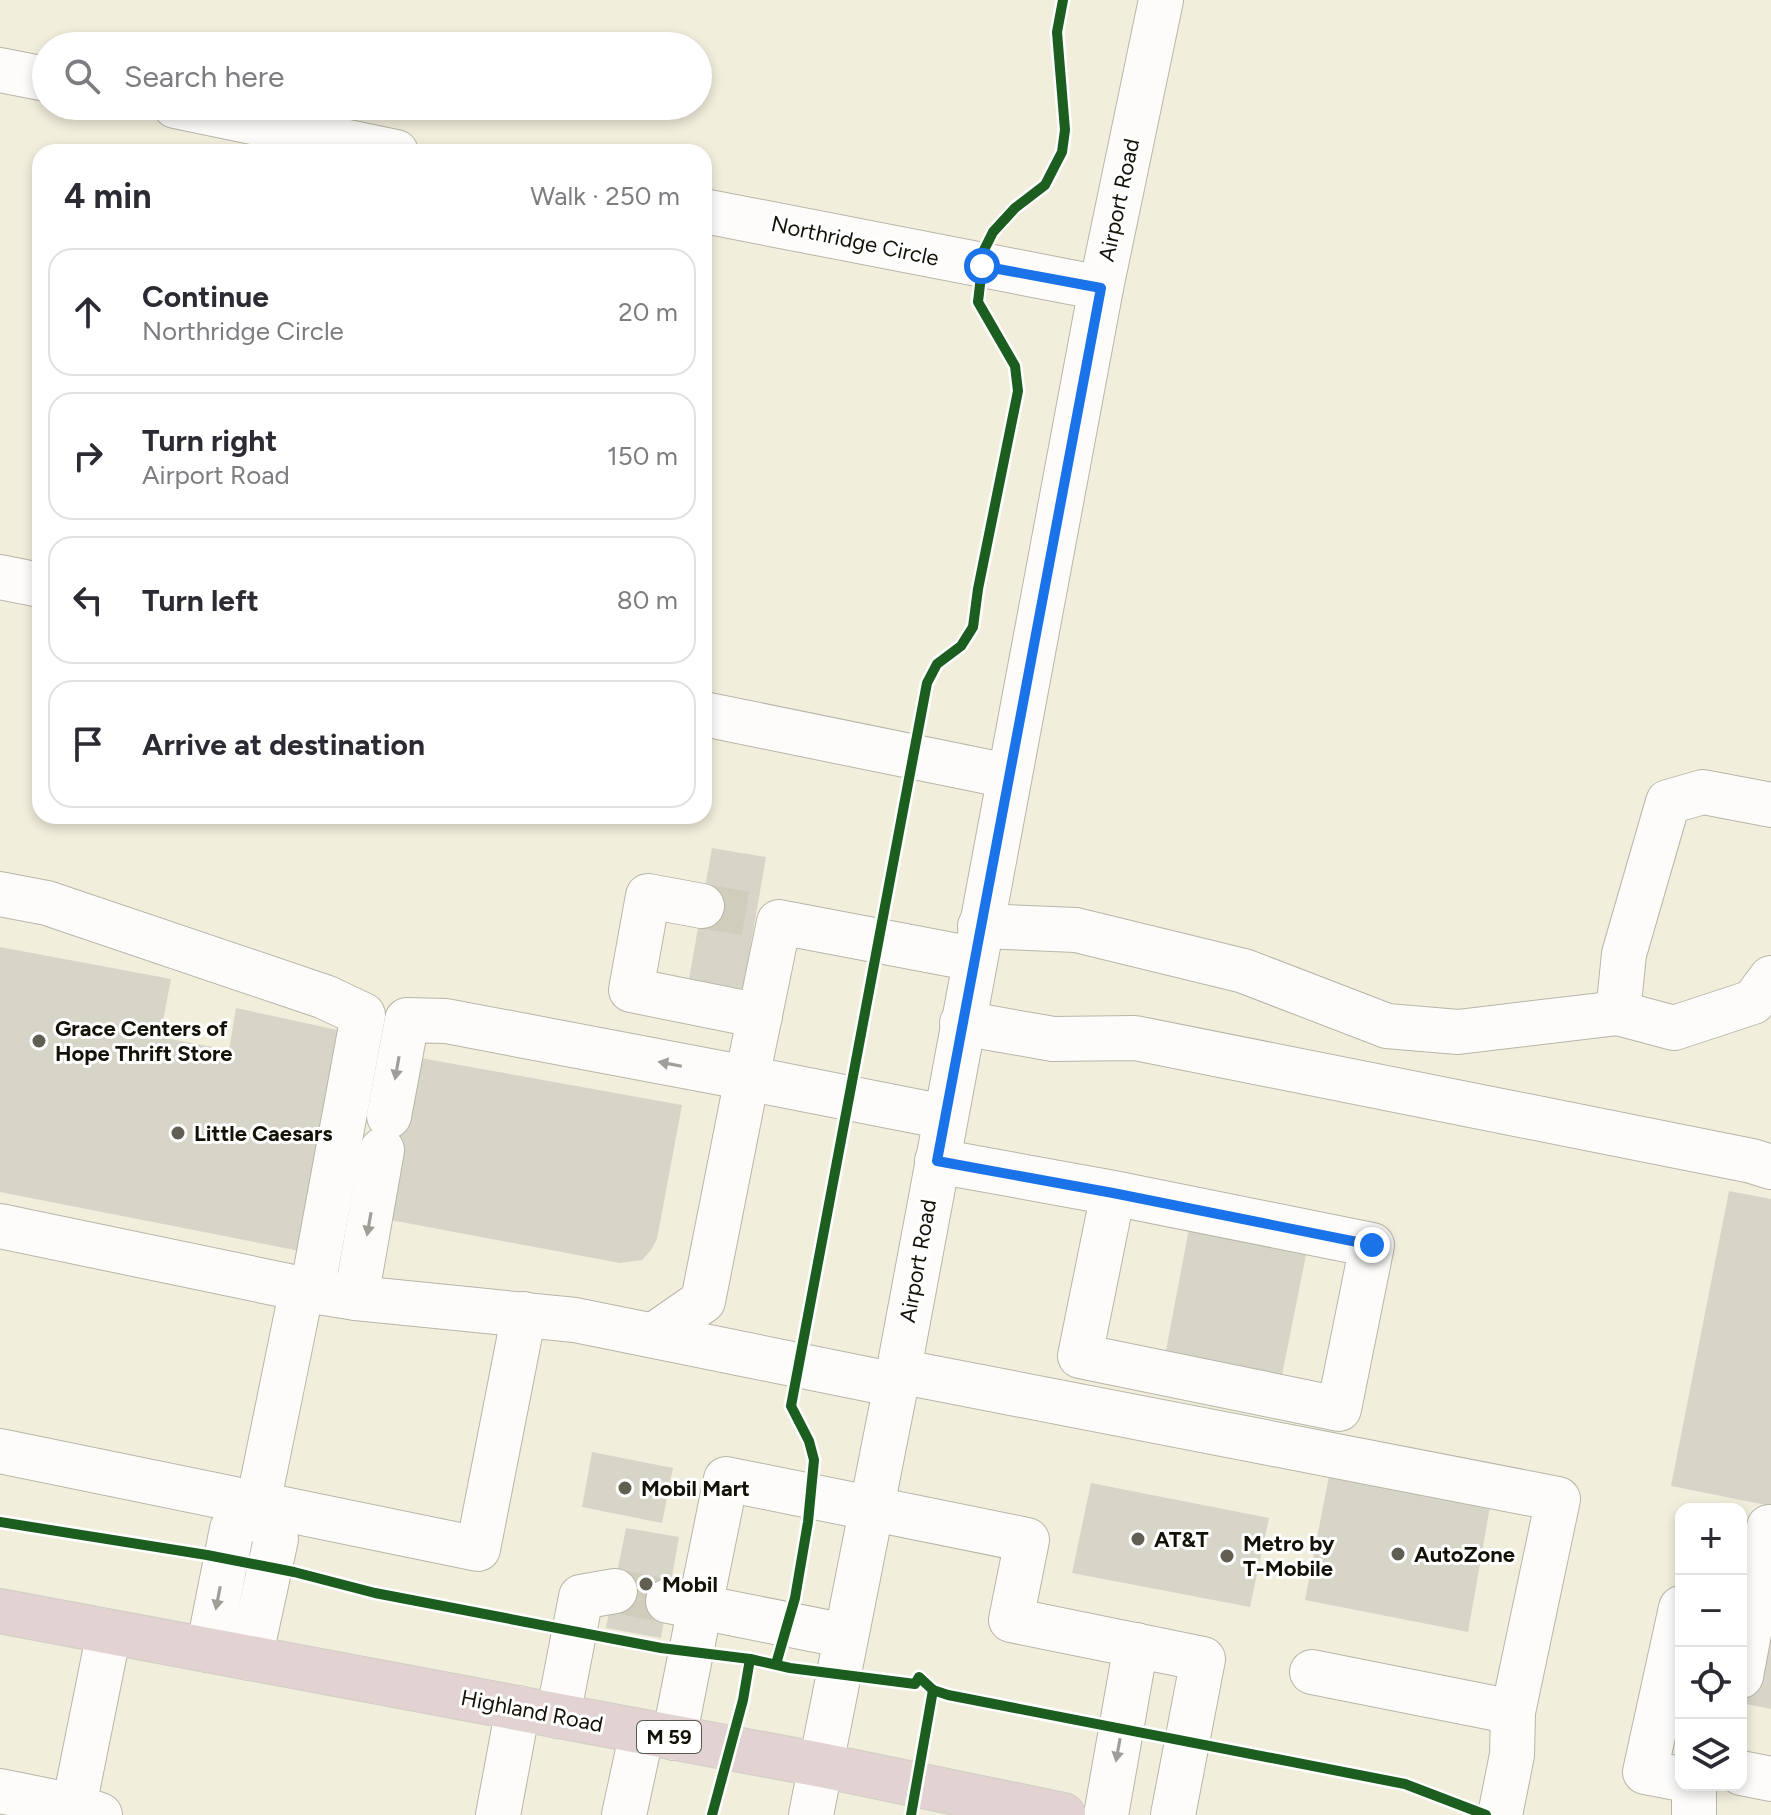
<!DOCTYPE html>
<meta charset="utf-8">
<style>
:root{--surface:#fff;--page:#f7f7f7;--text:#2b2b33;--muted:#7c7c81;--line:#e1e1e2}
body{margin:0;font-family:Figtree,sans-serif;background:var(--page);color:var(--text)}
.controls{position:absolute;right:24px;bottom:24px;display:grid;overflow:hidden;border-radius:16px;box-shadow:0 4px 12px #0003}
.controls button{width:72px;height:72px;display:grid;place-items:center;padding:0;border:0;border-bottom:2px solid var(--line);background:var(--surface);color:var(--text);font:40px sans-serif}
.stop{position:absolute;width:24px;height:24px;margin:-18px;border:6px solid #1a73e8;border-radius:50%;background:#fff}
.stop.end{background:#1a73e8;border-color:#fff;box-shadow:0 2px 8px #0008}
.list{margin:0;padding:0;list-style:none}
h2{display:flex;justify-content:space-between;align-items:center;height:104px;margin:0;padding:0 32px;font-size:34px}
h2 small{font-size:26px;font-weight:400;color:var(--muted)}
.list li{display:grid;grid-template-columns:52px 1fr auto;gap:24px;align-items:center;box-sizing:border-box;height:128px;margin:0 16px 16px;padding:0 16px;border:2px solid var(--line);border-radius:24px}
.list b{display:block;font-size:30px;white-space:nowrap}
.list p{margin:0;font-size:26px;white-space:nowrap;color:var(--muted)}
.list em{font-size:26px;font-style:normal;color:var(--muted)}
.icon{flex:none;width:44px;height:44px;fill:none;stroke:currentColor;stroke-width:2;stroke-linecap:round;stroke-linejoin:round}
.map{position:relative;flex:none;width:1771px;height:1815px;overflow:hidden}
.search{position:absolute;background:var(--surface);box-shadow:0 4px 12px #0003;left:32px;top:32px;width:680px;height:88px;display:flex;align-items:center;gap:20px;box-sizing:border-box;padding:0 28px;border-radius:44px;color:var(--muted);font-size:30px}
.panel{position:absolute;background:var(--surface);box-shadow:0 4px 12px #0003;left:32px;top:144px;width:680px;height:680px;border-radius:24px}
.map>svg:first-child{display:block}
.building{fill:#d7d5c7}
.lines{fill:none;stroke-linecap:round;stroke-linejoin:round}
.minor-tunnel{stroke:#d0cdbc;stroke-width:44;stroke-dasharray:44 22;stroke-linecap:butt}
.minor-casing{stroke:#b8b6a8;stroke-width:46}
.highway-casing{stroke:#d0cec5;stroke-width:46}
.minor{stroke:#fdfcfa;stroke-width:44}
.highway{stroke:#e2d2d2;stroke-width:44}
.cycleway-casing{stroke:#fff;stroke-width:15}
.cycleway{stroke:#1b5e20;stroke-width:10}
.oneway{fill:#a09e99}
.route{stroke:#1a73e8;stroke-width:10}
.poi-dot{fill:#615f52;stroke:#fff;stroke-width:3}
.labels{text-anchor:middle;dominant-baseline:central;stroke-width:6;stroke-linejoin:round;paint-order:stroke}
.shield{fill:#fff;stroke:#5a5951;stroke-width:2}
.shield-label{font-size:20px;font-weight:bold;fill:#141207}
.street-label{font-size:22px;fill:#141207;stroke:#fff}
.poi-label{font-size:22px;font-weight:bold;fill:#141207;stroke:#fff;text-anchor:start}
</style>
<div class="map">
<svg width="1771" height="1815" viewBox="0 0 1771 1815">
<rect width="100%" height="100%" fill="#f1eedc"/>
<g class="building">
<polygon points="712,848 766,857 743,989 689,979"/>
<polygon points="0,947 171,979 160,1037 229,1050 236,1008 342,1031 300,1251 0,1192"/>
<polygon points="415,1057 682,1105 657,1239 651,1250 642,1260 620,1263 385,1219 369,1148 376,1113"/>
<polygon points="1729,1191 1771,1199 1771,1506 1671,1486"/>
<polygon points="1190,1223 1308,1245 1281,1380 1165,1356"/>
<polygon points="592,1452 673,1468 662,1523 582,1507"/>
<polygon points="1329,1476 1490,1507 1468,1632 1305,1600"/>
<polygon points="1091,1483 1269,1518 1250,1607 1072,1573"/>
<polygon points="626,1528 679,1537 661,1638 606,1628"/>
<polygon points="1770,1581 1771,1581 1771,1709 1746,1704"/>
</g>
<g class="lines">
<g class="minor-tunnel">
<polyline points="702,906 755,915"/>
<polyline points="615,1591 668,1601"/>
</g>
<g class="minor-casing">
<g id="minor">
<polyline points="0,70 46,79"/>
<polyline points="175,106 396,152"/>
<polyline points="704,211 1101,288"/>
<polyline points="0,577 40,585"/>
<polyline points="704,714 1008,776"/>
<polyline points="0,894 47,903 325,997 363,1015 312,1291"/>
<polyline points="702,906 648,896 631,990 760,1016"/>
<polyline points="980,926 1076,930 1244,971 1387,1026 1458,1032 1618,1013 1674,1028 1753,1002 1771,978"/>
<polyline points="1618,1013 1624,954 1668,802 1703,792 1771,805"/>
<polyline points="962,1023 1053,1039 1135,1038 1752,1161 1771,1167"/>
<polyline points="389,1116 407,1020 446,1021 747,1078 779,922 974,959"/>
<polyline points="937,1161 1113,1193 1372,1245 1339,1409 1080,1356 1113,1193"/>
<polyline points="0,1226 312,1291 356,1298 575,1320 896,1385"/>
<polyline points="356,1298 382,1150"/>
<polyline points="654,1335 703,1301 747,1078 945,1117"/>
<polyline points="898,1371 1558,1499 1513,1712 1512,1755 1500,1815"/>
<polyline points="0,1451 478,1549 524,1314"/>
<polyline points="668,1601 700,1607 674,1738"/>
<polyline points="1681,1608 1645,1772 1681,1779"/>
<polyline points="846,1636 700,1607 726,1479 1027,1540 1011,1620 1203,1659 1173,1815"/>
<polyline points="208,1650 232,1529 258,1504 302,1288"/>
<polyline points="250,1658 276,1539 258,1504"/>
<polyline points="1312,1672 1513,1712"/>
<polyline points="1741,1676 1769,1527"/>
<polyline points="558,1716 581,1597 615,1591"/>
<polyline points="1741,1773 1771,1779"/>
<polyline points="0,1791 74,1806"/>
<polyline points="100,1815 74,1806 109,1632"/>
<polyline points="498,1815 518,1708"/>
<polyline points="624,1815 642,1732"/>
<polyline points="811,1815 896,1385 1101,288 1161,0"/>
<polyline points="1106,1815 1136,1645"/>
<polyline points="1694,1815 1694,1785"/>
</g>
</g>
<g class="highway-casing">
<polyline id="highway" points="0,1611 821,1765 1063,1815"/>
</g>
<use href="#minor" class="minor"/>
<use href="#highway" class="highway"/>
<g class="cycleway-casing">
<g id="cycleway">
<polyline points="0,1522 207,1555 294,1572 375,1593 661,1648 750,1659"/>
<polyline points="776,1664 795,1598 808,1522 814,1460 809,1441 791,1406 927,683 937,664 961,646 973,627 978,589 1018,391 1015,366 978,302 984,250 993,232 1015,208 1045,185 1062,152 1065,130 1057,32 1063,0"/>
<polyline points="933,1690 948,1695 1405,1784 1486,1815"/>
<polyline points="712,1815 743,1700 750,1659 790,1668 915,1684 919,1677 933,1690 911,1815"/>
</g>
</g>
<use href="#cycleway" class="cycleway"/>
</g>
<defs><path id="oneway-solid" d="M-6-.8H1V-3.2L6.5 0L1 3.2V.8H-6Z" transform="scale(2)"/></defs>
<g class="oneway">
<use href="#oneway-solid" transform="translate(670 1064) rotate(-169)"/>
<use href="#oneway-solid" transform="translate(397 1068) rotate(100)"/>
<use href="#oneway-solid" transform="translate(369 1224) rotate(100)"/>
<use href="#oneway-solid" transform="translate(218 1598) rotate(101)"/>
<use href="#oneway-solid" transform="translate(1118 1750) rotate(100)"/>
</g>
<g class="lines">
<polyline class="route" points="982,266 1101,288 937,1161 1113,1193 1372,1245"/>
</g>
<g class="poi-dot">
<circle cx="39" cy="1041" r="8"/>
<circle cx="178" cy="1133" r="8"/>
<circle cx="625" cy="1488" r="8"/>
<circle cx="1138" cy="1539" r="8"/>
<circle cx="1398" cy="1554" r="8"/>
<circle cx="1227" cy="1556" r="8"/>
<circle cx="646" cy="1584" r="8"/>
</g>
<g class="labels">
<rect class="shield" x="637" y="1721" width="64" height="32" rx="6"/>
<g class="shield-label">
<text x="669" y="1737">M 59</text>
</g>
<g class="street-label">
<text transform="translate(1119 200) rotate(-78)">Airport Road</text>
<text transform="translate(855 241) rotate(12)">Northridge Circle</text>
<text transform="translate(918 1261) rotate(-80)">Airport Road</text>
<text transform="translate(532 1711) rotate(11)">Highland Road</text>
</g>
<g class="poi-label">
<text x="55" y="1028">Grace Centers of<tspan x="55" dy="25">Hope Thrift Store</tspan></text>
<text x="194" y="1133">Little Caesars</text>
<text x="641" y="1488">Mobil Mart</text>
<text x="1154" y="1539">AT&amp;T</text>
<text x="1243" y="1543">Metro by<tspan x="1243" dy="25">T-Mobile</tspan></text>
<text x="1414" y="1554">AutoZone</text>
<text x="662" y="1584">Mobil</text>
</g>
</g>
</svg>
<div class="controls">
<button>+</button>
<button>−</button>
<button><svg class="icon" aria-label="locate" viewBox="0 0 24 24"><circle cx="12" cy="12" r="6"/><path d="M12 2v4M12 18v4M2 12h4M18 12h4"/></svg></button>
<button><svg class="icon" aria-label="layers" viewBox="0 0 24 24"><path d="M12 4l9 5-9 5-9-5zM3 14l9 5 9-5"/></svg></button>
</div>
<div class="stop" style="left:982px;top:266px"></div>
<div class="stop end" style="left:1372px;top:1245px"></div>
<div class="search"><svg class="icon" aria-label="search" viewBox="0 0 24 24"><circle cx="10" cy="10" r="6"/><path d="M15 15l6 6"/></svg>Search here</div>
<section class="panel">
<h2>4 min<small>Walk · 250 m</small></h2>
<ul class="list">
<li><svg class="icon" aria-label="ahead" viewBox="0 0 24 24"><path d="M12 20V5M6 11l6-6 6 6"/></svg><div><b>Continue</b><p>Northridge Circle</p></div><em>20 m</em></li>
<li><svg class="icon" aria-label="right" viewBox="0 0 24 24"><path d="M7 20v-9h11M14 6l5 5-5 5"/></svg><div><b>Turn right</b><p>Airport Road</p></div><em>150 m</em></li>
<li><svg class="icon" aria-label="left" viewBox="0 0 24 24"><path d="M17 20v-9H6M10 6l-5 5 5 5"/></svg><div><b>Turn left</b></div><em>80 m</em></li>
<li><svg class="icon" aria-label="arrive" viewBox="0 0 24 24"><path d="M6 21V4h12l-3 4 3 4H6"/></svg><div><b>Arrive at destination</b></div></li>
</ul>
</section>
</div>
